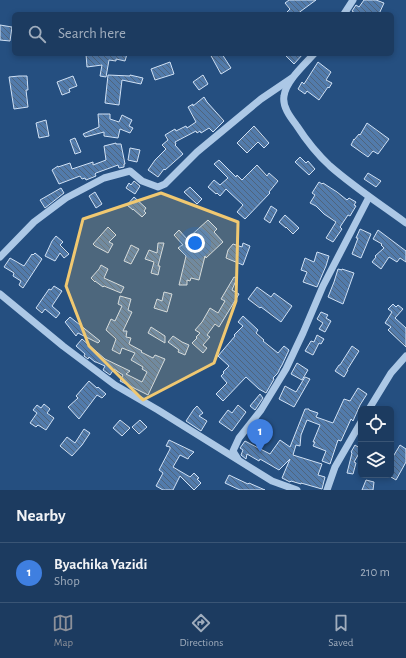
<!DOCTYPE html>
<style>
:root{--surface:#1c3b60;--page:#294669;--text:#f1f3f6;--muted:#a0adbd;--line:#3a5575;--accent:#8c9099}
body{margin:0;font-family:"Alegreya Sans",sans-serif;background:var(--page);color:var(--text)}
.controls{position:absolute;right:12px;bottom:12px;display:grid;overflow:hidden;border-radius:6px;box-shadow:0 2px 6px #0003}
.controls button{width:36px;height:36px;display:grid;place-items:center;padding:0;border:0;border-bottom:1px solid var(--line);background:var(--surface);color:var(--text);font:20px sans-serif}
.you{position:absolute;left:195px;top:243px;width:14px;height:14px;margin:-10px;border:3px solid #fff;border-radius:50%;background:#1a73e8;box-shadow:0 0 0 6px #1a73e833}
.badge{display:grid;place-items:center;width:26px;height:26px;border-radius:50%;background:var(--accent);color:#fff;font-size:13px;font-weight:700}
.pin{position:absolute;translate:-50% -33px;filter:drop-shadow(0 1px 2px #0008)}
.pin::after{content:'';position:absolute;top:21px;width:14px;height:12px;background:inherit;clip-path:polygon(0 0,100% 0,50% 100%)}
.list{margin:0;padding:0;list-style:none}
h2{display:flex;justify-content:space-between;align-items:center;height:52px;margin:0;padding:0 16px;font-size:17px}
h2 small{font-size:13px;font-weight:400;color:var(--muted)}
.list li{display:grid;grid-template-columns:26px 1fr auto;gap:12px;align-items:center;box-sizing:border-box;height:60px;padding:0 16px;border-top:1px solid var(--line)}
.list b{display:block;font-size:15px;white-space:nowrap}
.list p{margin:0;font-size:13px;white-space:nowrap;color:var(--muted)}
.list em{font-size:13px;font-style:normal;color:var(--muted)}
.icon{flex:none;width:22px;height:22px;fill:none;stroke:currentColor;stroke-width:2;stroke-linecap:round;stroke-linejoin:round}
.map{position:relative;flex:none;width:406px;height:490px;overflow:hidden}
.search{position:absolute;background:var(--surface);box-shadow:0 2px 6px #0003;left:12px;right:12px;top:12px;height:44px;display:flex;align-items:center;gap:10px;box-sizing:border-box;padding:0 14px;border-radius:6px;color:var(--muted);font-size:15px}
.sheet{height:112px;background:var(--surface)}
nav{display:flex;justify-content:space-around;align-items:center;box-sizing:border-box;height:56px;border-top:1px solid var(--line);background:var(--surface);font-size:11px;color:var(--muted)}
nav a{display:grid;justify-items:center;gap:2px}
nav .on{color:var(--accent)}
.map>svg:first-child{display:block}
.building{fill:url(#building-back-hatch);stroke:#d0e1f5}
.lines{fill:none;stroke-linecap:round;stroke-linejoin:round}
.minor{stroke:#acc8e6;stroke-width:7}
.marked{fill:#f0c871;fill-opacity:0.2;stroke:#f0c871;stroke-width:3;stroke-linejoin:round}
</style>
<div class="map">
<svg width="406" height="490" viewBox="0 0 406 490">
<defs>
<pattern id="building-back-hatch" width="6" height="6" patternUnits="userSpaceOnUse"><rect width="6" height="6" fill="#527bab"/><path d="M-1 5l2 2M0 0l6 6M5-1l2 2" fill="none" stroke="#4f647c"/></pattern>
</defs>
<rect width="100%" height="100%" fill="#254f80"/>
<g class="building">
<polygon points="289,0 316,0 297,14 285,14 290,9 285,3"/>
<polygon points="364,0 376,0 384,3 379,14 357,14 352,11 356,5 359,7"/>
<polygon points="0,25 12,27 10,41 0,40"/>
<polygon points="86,54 127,54 125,61 116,59 116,61 109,60 106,77 100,76 102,65 87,67"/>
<polygon points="210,54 222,54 231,68 221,74"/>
<polygon points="284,54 303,54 294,64"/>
<polygon points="170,62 174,74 155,80 151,69"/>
<polygon points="318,62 331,72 326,80 332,83 329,88 328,87 319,100 307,91 305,94 298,89 302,82 304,84"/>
<polygon points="108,75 130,76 130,75 143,78 141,84 122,80 119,105 105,103"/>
<polygon points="203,75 208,84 199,90 193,82"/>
<polygon points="19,76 27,76 28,90 26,90 28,107 14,109 9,77"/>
<polygon points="73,76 77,86 69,89 70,92 62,95 57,82"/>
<polygon points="204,97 207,102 224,121 213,132 209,128 201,133 200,131 197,133 196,131 175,142 176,144 175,145 183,154 165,170 164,169 158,177 148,170 155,160 166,149 162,145 168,140 165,135 175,129 176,131 186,126 187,128 196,122 188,107 193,104 193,106"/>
<polygon points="98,114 110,114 110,119 119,122 122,115 132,120 129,126 133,128 130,133 120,129 118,138 104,136 104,132 85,137 83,134 99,127"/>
<polygon points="46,120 49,136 39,138 36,123"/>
<polygon points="367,123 389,139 378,154 373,151 368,157 351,145 354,139 354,140 359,134 360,135"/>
<polygon points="254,126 269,143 264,148 258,142 247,153 237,143"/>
<polygon points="75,138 81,152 75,154 70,140"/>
<polygon points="116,143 116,144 121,144 125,164 124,164 124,167 119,168 118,165 96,173 95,174 96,176 86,180 85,178 82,179 80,176 59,184 52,170 58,166 58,167 70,163 72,169 93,162 93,165 106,160 104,146"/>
<polygon points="130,148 140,150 137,162 128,160"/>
<polygon points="300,157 306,163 308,161 315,169 309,175 295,162"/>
<polygon points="219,160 236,177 237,175 242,180 257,165 267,176 269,173 278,181 269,192 270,193 245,219 237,212 243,205 228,191 226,189 220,196 217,193 216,194 208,187 214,180 220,185 228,178 214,164"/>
<polygon points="368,173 381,181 376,187 364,179"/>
<polygon points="134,181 140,186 135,194 126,188 129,183 131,185"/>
<polygon points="319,182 322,184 323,183 337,192 347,200 349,198 356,202 354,205 356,206 350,216 348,215 340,227 342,229 333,242 326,238 336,222 324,214 316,206 310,203 315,195 312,193"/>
<polygon points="190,187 202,199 197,204 184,192"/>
<polygon points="61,188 64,193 45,208 40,200"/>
<polygon points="95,192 102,204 96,208 89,196"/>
<polygon points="134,197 146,208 144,211 146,213 142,217 133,209 133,210 127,205"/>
<polygon points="271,206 277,210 270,223 264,219"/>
<polygon points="285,215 299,228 293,234 286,227 286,228 279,222"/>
<polygon points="208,220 217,229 214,232 223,242 206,258 205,256 199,280 191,278 190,281 187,280 187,285 179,285 186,256 178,248 182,245 183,245 174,235 179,230 187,239"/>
<polygon points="108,227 116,235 109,242 113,244 108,253 95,246 93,244"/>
<polygon points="360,229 371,234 361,258 352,254 358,238 356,238"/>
<polygon points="378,230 406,251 406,262 400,258 397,262 389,257 381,269 372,262 376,257 375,256 384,248 381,245 382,244 373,239"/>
<polygon points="56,236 63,242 60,245 69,254 64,258 60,253 55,261 45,256 52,241"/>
<polygon points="158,243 164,243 158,266 160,266 158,275 151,273 154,262 145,259 149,250 157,253"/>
<polygon points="243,243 250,246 243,265 226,258 228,250 233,244 242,247"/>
<polygon points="131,245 139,249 131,264 124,261"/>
<polygon points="317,252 329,256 326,266 317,287 303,282 307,272 301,270 305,258 314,262"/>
<polygon points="35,253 42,259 23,288 19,285 21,281 13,276 14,273 4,267 10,258 24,266 32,254 33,255"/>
<polygon points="101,265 108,269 104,278 124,287 121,293 104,286 103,287 95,281 95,282 91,278 99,269"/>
<polygon points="338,269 342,270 342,269 354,273 343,304 328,297 334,282"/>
<polygon points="234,277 237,278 232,290 239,294 219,327 215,324 207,335 210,337 203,345 207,348 203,353 192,343 197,338 196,337 200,333 195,330 202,322 210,308 218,313 225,301 221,299"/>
<polygon points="54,286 62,291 52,306 60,313 56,318 45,309 42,313 36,308 49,289 51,290"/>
<polygon points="257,287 271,297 274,293 292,306 281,322 261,307 260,308 248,299"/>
<polygon points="164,292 172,294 167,312 154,308 157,299 162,301"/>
<polygon points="120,296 131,299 128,310 132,312 123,331 127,331 126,337 131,338 129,344 142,351 141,352 153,358 155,355 165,359 148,395 120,381 123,375 114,369 110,375 103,370 105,366 96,362 95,362 89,357 88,359 84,356 85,354 76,346 82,339 105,359 130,371 126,374 142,382 147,372 142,369 143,367 131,360 135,353 122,348 120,354 112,350 116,339 106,330 111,319 115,321 122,306 118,304"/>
<polygon points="393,304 396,307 398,305 403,309 395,318 406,328 406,347 388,330 391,327 385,323 392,312 388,309"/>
<polygon points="321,312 328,315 326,318 331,321 325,332 319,329 323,323 317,319"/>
<polygon points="243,316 258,330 256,333 264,340 263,341 278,353 284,346 289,350 282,365 279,370 279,371 277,374 273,378 274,379 266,393 259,389 246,377 223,401 216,394 227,383 221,376 224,373 223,372 229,366 218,356 235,336 234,335 243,326 238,322"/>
<polygon points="70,317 100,341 98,343 78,333 76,336 65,322"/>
<polygon points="151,327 165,336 165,343 148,333"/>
<polygon points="317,335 324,339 321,344 319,343 313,355 305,351 311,341 314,342"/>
<polygon points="173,336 182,342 189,345 185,355 178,352 179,350 168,342"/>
<polygon points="352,346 359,351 347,370 348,370 344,377 335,371 339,365 340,365"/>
<polygon points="297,363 308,370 302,380 291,374"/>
<polygon points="305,377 310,379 294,407 279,399 285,386 296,392"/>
<polygon points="89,381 97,388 98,387 106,394 102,398 97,395 79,419 68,407 78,398 76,396"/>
<polygon points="358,388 367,394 360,405 353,421 351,419 341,441 338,440 330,464 322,461 326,451 313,446 315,442 313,442 320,425 307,420 301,435 300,446 296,445 293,455 322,464 318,475 325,477 322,489 301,483 301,484 291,481 290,482 282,478 290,459 279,470 260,459 259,461 247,454 246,459 241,455 243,450 240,448 245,441 270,454 280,440 290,447 305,409 309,409 309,410 318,413 316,417 333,423 344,399 350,401"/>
<polygon points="260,394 263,398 255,410 250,406"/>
<polygon points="44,404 50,409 47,413 54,418 46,430 38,425 36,427 30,423 37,413 33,410 37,405 41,408"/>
<polygon points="238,405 246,412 232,431 219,422 228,410 232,413"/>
<polygon points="197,406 203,413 199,416 207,421 201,431 186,421 194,409"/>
<polygon points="120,420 130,428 122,436 113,428"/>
<polygon points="140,420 147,427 139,434 132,427"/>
<polygon points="84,429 90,433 82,445 72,456 60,446 67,437 75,443"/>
<polygon points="169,440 194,452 189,457 188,459 180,455 173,467 190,477 194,473 199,478 197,479 201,483 194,490 180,476 173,490 163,490 156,486 163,473 159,470 170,449 170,447 166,446"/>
<polygon points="355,445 361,449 361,450 354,462 356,463 353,474 347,473 352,453 351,452"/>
<polygon points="400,445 406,449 406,462 396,480 391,477 391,460"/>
<polygon points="229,475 248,484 249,483 265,490 240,490 225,483"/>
<polygon points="366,480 374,482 373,490 362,490"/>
</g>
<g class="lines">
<g class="minor">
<polyline points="344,14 353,0"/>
<path d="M314,54C304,65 286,81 284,96C282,107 291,118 297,126C306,140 317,154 330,166C354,187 380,204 406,223"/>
<polyline points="0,257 34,222 66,198 104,178 130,171 142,181 158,187 165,184 197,152 261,99 292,78"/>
<polyline points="0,294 63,346 115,385 158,410 272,481 297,490"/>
<polyline points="369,409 391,373 406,356"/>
<polyline points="238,459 233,451 239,438 261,410 286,369 303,333 323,286 369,197"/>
<polyline points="327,490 335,467 361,422"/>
</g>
</g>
<path class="marked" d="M161,193L238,222L236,301L214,363L143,400L89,346L66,286L83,219Z"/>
</svg>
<div class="controls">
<button><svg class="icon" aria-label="locate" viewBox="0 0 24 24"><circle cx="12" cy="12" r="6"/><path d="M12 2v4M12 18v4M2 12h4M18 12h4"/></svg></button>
<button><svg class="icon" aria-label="layers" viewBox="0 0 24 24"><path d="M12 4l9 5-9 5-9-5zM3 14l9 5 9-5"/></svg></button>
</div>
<div class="you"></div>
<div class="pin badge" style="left:260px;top:452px;background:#3f7fe0">1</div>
<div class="search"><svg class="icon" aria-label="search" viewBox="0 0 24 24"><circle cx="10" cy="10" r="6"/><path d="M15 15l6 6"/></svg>Search here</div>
</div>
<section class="sheet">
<h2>Nearby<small></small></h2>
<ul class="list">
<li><span class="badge" style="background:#3f7fe0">1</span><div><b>Byachika Yazidi</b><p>Shop</p></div><em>210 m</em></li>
</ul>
</section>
<nav>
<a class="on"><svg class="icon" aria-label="map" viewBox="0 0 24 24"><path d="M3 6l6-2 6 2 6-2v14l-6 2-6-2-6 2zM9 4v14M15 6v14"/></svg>Map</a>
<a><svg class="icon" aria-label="directions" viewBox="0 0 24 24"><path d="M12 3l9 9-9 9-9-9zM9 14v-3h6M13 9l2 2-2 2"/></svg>Directions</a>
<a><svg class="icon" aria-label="saved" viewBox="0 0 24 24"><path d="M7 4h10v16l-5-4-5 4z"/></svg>Saved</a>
</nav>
